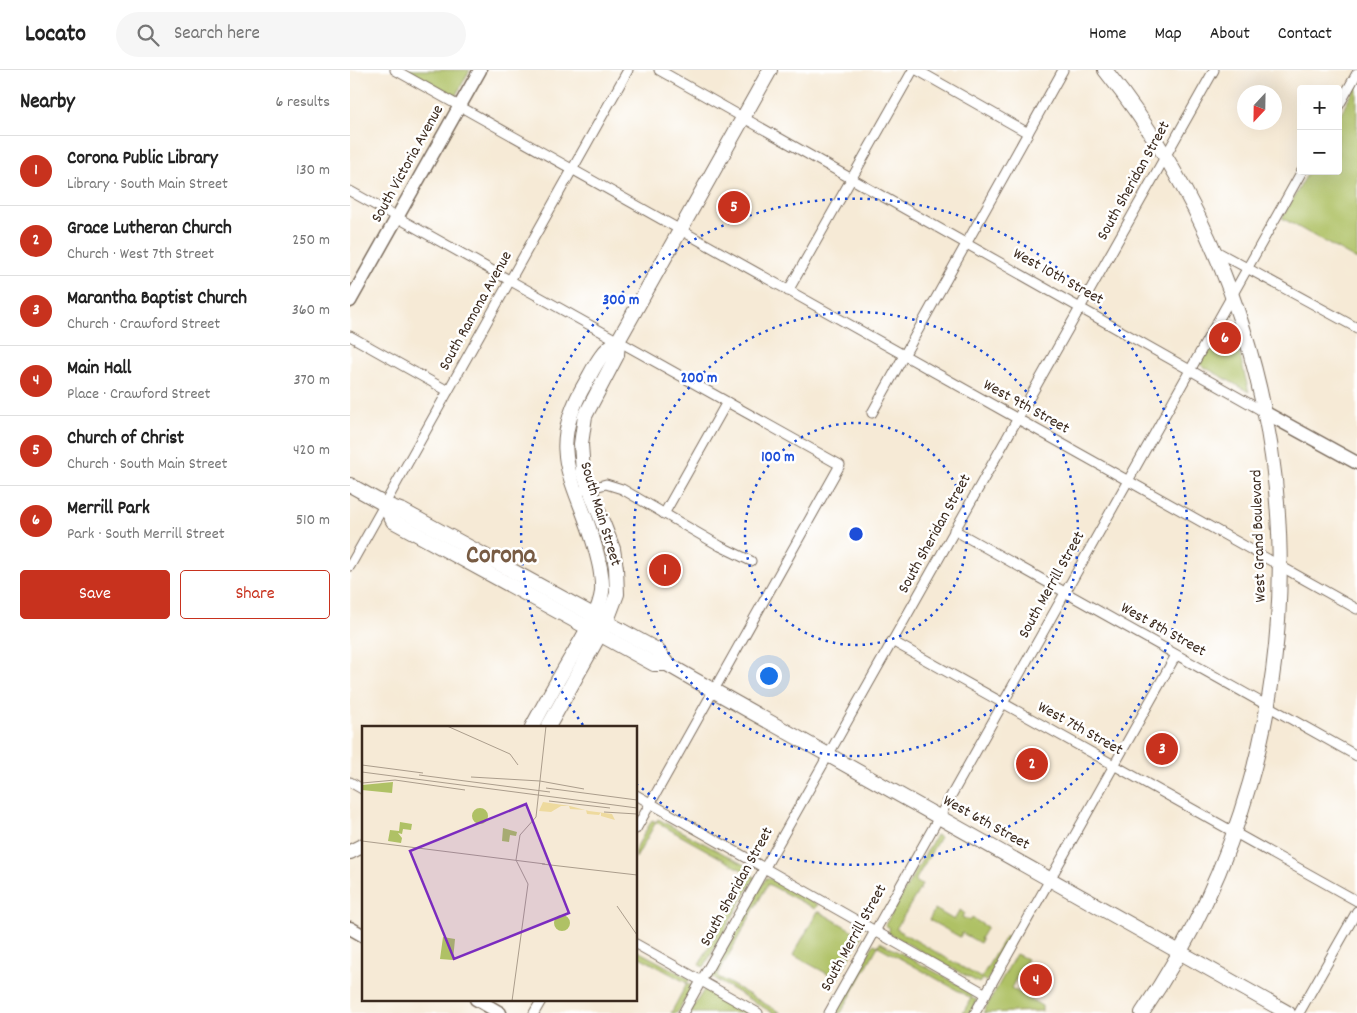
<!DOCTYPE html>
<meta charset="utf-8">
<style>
:root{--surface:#fff;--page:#f6f6f6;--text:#222;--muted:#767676;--line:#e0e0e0;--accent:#c8321e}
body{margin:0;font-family:Dekko,sans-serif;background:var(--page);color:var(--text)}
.controls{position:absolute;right:15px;top:15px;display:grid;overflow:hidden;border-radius:5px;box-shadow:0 5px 20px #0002}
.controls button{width:45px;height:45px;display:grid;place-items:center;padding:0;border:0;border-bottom:1px solid var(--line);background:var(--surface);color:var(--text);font:25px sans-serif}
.compass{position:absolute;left:887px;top:15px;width:45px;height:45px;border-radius:50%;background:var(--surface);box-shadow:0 5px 20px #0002;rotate:202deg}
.you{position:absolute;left:418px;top:605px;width:18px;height:18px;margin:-12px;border:4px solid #fff;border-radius:50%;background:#1a73e8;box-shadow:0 0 0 8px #1a73e833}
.badge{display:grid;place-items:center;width:32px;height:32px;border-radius:50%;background:var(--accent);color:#fff;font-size:16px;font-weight:700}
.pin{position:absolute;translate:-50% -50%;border:2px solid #fff;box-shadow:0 1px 5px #0006}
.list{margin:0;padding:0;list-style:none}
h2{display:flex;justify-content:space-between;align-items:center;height:65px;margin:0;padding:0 20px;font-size:21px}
h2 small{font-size:16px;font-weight:400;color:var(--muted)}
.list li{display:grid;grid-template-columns:32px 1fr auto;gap:15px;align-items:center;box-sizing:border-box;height:70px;padding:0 20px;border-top:1px solid var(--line)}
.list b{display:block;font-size:19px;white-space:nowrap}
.list p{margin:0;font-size:16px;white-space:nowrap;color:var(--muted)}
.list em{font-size:16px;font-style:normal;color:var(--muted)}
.actions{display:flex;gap:10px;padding:15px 20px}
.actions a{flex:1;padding:11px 0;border:1px solid var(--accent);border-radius:5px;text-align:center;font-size:18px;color:var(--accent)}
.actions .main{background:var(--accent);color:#fff}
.icon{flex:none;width:28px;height:28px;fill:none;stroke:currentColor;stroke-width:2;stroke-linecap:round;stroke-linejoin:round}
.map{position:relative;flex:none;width:1007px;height:943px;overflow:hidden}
header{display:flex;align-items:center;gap:30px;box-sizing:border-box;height:70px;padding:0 25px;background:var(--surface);border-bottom:1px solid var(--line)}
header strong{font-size:24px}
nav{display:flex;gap:28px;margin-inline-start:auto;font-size:18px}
.search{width:350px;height:45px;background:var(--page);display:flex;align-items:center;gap:12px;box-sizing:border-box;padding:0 18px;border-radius:28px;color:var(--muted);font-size:19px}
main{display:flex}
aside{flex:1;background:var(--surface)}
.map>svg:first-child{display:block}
.green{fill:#afc165;stroke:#757642}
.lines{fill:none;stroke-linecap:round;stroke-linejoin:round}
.street-casing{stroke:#7c6d5e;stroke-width:11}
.secondary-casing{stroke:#7c6d5e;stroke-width:15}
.primary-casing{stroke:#7c6d5e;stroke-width:16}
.street{stroke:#fff;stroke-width:9}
.secondary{stroke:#fff;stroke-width:12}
.primary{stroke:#fff;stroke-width:14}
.ring{fill:none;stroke:#1d4ed8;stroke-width:2.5;stroke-dasharray:2.5 5}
.labels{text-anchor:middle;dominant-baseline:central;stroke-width:5;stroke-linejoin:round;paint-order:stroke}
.street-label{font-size:16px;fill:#3b2a1e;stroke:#fff}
.town-label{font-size:26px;font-weight:bold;fill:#785c44;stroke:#fff}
.inset-road{fill:none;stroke:#ab9d8c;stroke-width:1}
.view{fill:#7b2cbf;fill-opacity:0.15;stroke:#7b2cbf;stroke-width:2.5}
.inset-edge{fill:none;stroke:#3b2a1e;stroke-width:2.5}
.centre{fill:#1d4ed8;stroke:#fff;stroke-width:2.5}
.ring-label{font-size:15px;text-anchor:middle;font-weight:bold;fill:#1d4ed8;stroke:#fff;stroke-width:5;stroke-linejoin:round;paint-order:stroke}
</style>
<header>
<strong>Locato</strong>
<div class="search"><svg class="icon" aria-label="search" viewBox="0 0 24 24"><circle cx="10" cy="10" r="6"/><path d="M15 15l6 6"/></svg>Search here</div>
<nav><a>Home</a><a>Map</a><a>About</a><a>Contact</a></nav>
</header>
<main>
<aside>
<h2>Nearby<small>6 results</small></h2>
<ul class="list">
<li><span class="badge">1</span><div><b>Corona Public Library</b><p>Library · South Main Street</p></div><em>130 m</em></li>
<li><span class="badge">2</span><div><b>Grace Lutheran Church</b><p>Church · West 7th Street</p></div><em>250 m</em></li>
<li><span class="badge">3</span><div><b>Marantha Baptist Church</b><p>Church · Crawford Street</p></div><em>360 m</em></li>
<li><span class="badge">4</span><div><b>Main Hall</b><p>Place · Crawford Street</p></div><em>370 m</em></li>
<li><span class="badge">5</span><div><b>Church of Christ</b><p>Church · South Main Street</p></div><em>420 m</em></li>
<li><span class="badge">6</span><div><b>Merrill Park</b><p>Park · South Merrill Street</p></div><em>510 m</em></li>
</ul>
<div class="actions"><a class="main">Save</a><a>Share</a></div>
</aside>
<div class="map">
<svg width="1007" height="943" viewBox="0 0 1007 943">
<rect width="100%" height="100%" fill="#fff"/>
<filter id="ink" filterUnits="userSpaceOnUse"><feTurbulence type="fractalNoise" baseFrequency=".02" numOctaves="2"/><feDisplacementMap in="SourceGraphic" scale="10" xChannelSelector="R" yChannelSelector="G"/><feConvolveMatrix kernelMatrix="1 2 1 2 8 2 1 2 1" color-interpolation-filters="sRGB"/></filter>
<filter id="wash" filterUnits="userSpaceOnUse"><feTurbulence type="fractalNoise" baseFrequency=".0096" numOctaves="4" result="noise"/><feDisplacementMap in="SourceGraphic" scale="20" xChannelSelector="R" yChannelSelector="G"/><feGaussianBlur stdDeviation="1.12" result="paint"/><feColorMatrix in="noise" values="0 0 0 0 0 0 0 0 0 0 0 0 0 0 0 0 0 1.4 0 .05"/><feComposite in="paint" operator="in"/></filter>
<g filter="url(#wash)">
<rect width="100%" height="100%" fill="#f6ead6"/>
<g class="green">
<polygon points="55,0 120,0 105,27"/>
<polygon points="1007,15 1007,190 932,148 959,101 988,101 988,48"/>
<polygon points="879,242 899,322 849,294"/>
<polygon points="308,749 402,799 399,804 405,807 354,897 349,895 399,804 306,752 286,788 286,778 302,750 306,752"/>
<polygon points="586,765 590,767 565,811 572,815 546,859 631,908 656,865 661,868 637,912 632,909 629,913 538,863 540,858 535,855"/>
<polygon points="416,808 419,808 468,835 465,839 418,814 367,906 431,943 423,943 361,907"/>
<polygon points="585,839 604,850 610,840 614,843 612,847 620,851 622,848 637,857 630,869 632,870 630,873 612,863 610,867 579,850"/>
<polygon points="468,841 512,866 487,909 443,885"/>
<polygon points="530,872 624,923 621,928 627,930 620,943 613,943 621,928 528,876 491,943 484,943 524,874 528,876"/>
<polygon points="286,880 340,909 337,913 343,916 327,943 321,943 337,913 286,885"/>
<polygon points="666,884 677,889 661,918 692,936 692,941 633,943"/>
<polygon points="354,920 359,921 398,943 339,943"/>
</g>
</g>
<g filter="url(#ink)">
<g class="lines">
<g class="street-casing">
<g id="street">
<polyline points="45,0 1007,539"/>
<polyline points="309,0 916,343"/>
<polyline points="567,0 678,63"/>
<polyline points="988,37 1007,3"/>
<polyline points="0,121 490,395 286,759"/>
<polyline points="864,180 1007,258"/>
<polyline points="438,221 563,0"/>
<polyline points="0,266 98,321"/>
<polyline points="522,343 713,0"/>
<polyline points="234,420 256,414 272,419 370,476 401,491"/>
<polyline points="314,444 377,332"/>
<polyline points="604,460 1007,686"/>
<polyline points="0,496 278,0"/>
<polyline points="542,571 1007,831"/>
<polyline points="0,712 14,720"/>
<polyline points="286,725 636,924"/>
<polyline points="286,874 408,943"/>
<polyline points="184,943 192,929"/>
<polyline points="333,943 864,0"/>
<polyline points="479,943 952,101"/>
<polyline points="625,943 826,585"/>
<polyline points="949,943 1007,841"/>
</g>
</g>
<g class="secondary-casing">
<g id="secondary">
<polyline points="0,231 130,0"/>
<polyline points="916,343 1007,393"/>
<polyline points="0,858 14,866"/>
<polyline points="126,929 150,943"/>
</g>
</g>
<g class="primary-casing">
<g id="primary">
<path d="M755,0C973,272 989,655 792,943"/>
<polyline points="0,415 34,434 53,441 307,580 317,594 343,609 938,943"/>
<polyline points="34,434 43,451 304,594 317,594"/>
<path d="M182,657C196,631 210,606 225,581C235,563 249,543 252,522C253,507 249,492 245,477C226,410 194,383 236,312C245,296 252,280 268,271"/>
<polyline points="198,657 256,553 267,524 266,498 263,479 233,402 231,374 235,346 267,285 268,271 420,0"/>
<polyline points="0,782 14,775"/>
</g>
</g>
<use href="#street" class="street"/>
<use href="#secondary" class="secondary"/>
<use href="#primary" class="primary"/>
</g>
</g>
<g class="ring">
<circle cx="506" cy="464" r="111"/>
<circle cx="506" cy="464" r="222"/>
<path d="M233 655A333 333 0 1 1 288 715"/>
</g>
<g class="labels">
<g class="street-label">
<text transform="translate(58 94) rotate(-61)">South Victoria Avenue</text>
<text transform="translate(784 111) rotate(-61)">South Sheridan Street</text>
<text transform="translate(708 207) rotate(29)">West 10th Street</text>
<text transform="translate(126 241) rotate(-61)">South Ramona Avenue</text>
<text transform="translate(676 337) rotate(29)">West 9th Street</text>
<text transform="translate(250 444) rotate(73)">South Main Street</text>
<text transform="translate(585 464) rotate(-61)">South Sheridan Street</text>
<text transform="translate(909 466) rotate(-92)">West Grand Boulevard</text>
<text transform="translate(702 515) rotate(-61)">South Merrill Street</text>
<text transform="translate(813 560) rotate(29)">West 8th Street</text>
<text transform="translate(730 659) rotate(29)">West 7th Street</text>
<text transform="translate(636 753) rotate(29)">West 6th Street</text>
<text transform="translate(387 817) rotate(-61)">South Sheridan Street</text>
<text transform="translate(504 868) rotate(-61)">South Merrill Street</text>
</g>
<g class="town-label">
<text x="151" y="486">Corona</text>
</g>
</g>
<g transform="translate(12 656)">
<rect width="275" height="275" fill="#f6ead6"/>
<path d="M31,56L30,67L0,64V59ZM110 90a8 8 0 1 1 16 0a8 8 0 1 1-16 0ZM38,96L50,98L49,104L41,103L40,108L36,107L40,112L39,117L26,115L28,104L37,105ZM141,102L155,106L154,110L148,109L147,116L140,115ZM192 197a8 8 0 1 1 16 0a8 8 0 1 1-16 0ZM81,211L93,213L91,234L78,233Z" fill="#afc165"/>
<path d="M181,76L208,80L227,85L250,88L253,94L239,90V86L237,89L225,88L224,84L208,83L207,80H199L189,86L177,85Z" fill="#eeda9e"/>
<path class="inset-road" d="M85,0L148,28L156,39M0,39L61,47M0,46L275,82M57,49L188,66M109,51L178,55L222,63M0,57L33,54L103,64M184,62L275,74M187,75L248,82M242,86L275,88M0,115L183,138M180,138L275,149M255,180L275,209M150,275L166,158L154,134L158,109L174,91L184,0"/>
<path class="view" d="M164,78L207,187L92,233L48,125Z"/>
<rect width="275" height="275" class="inset-edge"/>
</g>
<circle cx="506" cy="464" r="8" class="centre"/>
<g class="ring-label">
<text x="271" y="234">300 m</text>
<text x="349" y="312">200 m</text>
<text x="428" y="391">100 m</text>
</g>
</svg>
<div class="controls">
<button>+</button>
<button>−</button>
</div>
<svg class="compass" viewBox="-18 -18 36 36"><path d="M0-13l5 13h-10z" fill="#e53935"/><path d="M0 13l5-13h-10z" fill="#767676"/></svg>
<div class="you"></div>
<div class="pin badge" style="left:315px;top:500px">1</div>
<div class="pin badge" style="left:682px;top:694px">2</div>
<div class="pin badge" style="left:812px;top:679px">3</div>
<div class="pin badge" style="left:686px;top:910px">4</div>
<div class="pin badge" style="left:384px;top:137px">5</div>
<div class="pin badge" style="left:875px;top:268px">6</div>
</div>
</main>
